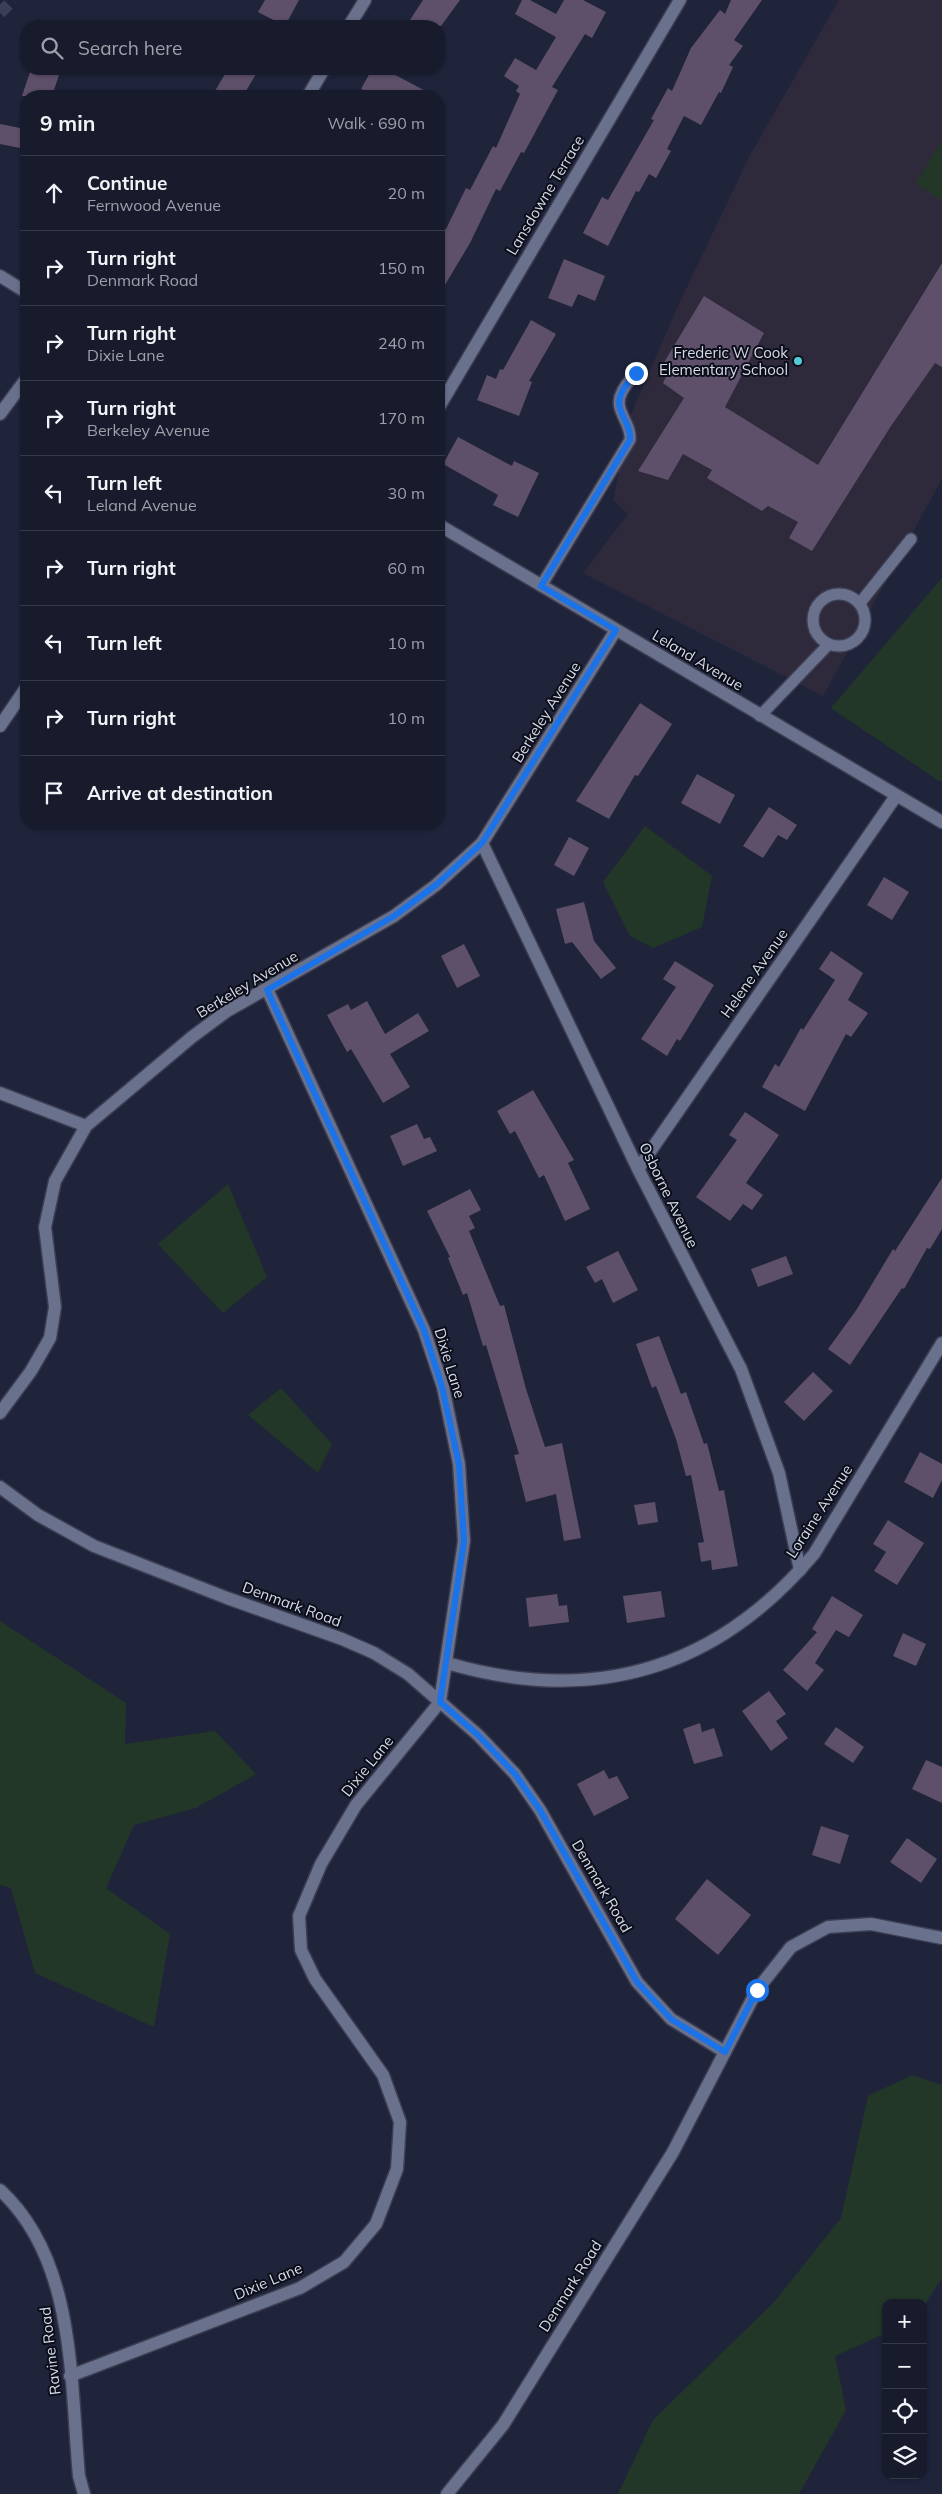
<!DOCTYPE html>
<meta charset="utf-8">
<style>
:root{--surface:#171b2c;--page:#202434;--text:#f1f3f6;--muted:#9ea1a9;--line:#363948}
body{margin:0;font-family:Mulish,sans-serif;background:var(--page);color:var(--text)}
.controls{position:absolute;right:15px;bottom:15px;display:grid;overflow:hidden;border-radius:10px;box-shadow:0 1px 4px #0004}
.controls button{width:45px;height:45px;display:grid;place-items:center;padding:0;border:0;border-bottom:1px solid var(--line);background:var(--surface);color:var(--text);font:25px sans-serif}
.stop{position:absolute;width:15px;height:15px;margin:-11px;border:4px solid #1a73e8;border-radius:50%;background:#fff}
.stop.end{background:#1a73e8;border-color:#fff;box-shadow:0 1px 5px #0008}
.list{margin:0;padding:0;list-style:none}
h2{display:flex;justify-content:space-between;align-items:center;height:65px;margin:0;padding:0 20px;font-size:21px}
h2 small{font-size:16px;font-weight:400;color:var(--muted)}
.list li{display:grid;grid-template-columns:32px 1fr auto;gap:15px;align-items:center;box-sizing:border-box;height:75px;padding:0 20px;border-top:1px solid var(--line)}
.list b{display:block;font-size:19px;white-space:nowrap}
.list p{margin:0;font-size:16px;white-space:nowrap;color:var(--muted)}
.list em{font-size:16px;font-style:normal;color:var(--muted)}
.icon{flex:none;width:28px;height:28px;fill:none;stroke:currentColor;stroke-width:2;stroke-linecap:round;stroke-linejoin:round}
.map{position:relative;flex:none;width:942px;height:2494px;overflow:hidden}
.search{position:absolute;background:var(--surface);box-shadow:0 1px 4px #0004;left:20px;top:20px;width:425px;height:55px;display:flex;align-items:center;gap:12px;box-sizing:border-box;padding:0 18px;border-radius:20px;color:var(--muted);font-size:19px}
.panel{position:absolute;background:var(--surface);box-shadow:0 1px 4px #0004;left:20px;top:90px;width:425px;height:740px;border-radius:20px}
.map>svg:first-child{display:block}
.education{fill:#2e2a3b}
.green{fill:#223727}
.building{fill:#5e506a}
.lines{fill:none;stroke-linecap:round;stroke-linejoin:round}
.secondary-tunnel{stroke:#3a3f55;stroke-width:12;stroke-dasharray:12 6;stroke-linecap:butt}
.lane-casing{stroke:#3b3e52;stroke-width:14}
.street-casing{stroke:#3b3e52;stroke-width:15}
.lane{stroke:#6a718d;stroke-width:11}
.street{stroke:#6a718d;stroke-width:12}
.route{stroke:#1a73e8;stroke-width:6}
.poi-dot{fill:#52ccd6;stroke:#0c0e19;stroke-width:2}
.labels{text-anchor:middle;dominant-baseline:central;stroke-width:4;stroke-linejoin:round;paint-order:stroke}
.street-label{font-size:15px;fill:#d5dae9;stroke:#0c0e19}
.poi-label{font-size:15px;fill:#d5dae9;stroke:#0c0e19;text-anchor:end}
</style>
<div class="map">
<svg width="942" height="2494" viewBox="0 0 942 2494">
<rect width="100%" height="100%" fill="#1f243b"/>
<polygon class="education" points="839,0 942,0 942,479 823,696 583,573 628,514 613,500 631,414 677,308 749,157"/>
<g class="green">
<polygon points="942,141 942,201 916,183"/>
<polygon points="942,578 942,781 939,781 831,708"/>
<polygon points="645,826 712,876 702,927 653,948 630,936 603,882"/>
<polygon points="228,1184 267,1277 223,1313 158,1244"/>
<polygon points="281,1388 332,1444 318,1473 248,1415"/>
<polygon points="0,1621 126,1703 125,1744 215,1731 256,1774 196,1808 134,1825 106,1888 170,1934 154,2027 35,1973 11,1888 0,1885"/>
<polygon points="912,2075 942,2085 942,2278 923,2307 923,2303 886,2303 886,2333 835,2356 846,2410 799,2494 618,2494 653,2420 775,2301 841,2218 868,2096"/>
</g>
<g class="building">
<polygon points="265,0 299,0 285,26 258,12"/>
<polygon points="423,0 460,0 441,26 406,26"/>
<polygon points="522,0 530,0 556,14 564,0 583,0 606,12 592,38 585,34 552,87 558,90 524,153 521,152 500,191 496,189 470,243 439,295 439,225 446,229 466,188 470,190 493,146 496,148 520,94 516,91 519,86 504,76 515,58 536,70 556,37 515,14"/>
<polygon points="731,0 762,0 734,40 743,46 729,65 733,67 721,93 719,92 701,125 684,116 667,149 671,151 656,178 649,174 639,192 636,191 608,246 583,233 602,197 608,200 654,120 651,119 668,88 672,91 691,48 720,10 725,14"/>
<polygon points="31,69 61,69 52,96 22,96"/>
<polygon points="228,69 259,69 243,96 212,96"/>
<polygon points="372,69 384,69 435,96 375,96 361,89"/>
<polygon points="0,124 25,129 20,148 0,144"/>
<polygon points="564,259 605,276 595,301 578,294 572,307 548,298"/>
<polygon points="942,263 942,367 935,363 891,426 812,551 789,538 798,522 768,506 762,511 707,478 712,470 683,454 668,480 638,471 684,398 663,383 667,375 660,369 704,296 764,333 725,407 818,465"/>
<polygon points="531,320 556,334 529,381 532,382 519,416 477,400 487,375 496,379 500,369 503,370"/>
<polygon points="458,437 512,466 514,461 539,473 518,517 493,505 498,495 443,464"/>
<polygon points="640,703 672,724 638,776 635,775 609,819 576,801"/>
<polygon points="697,774 735,795 720,824 681,803"/>
<polygon points="769,807 797,825 787,840 778,835 763,858 743,846"/>
<polygon points="569,837 589,848 574,876 554,865"/>
<polygon points="884,877 909,892 892,920 867,905"/>
<polygon points="584,902 594,941 616,968 601,979 572,942 565,944 556,909"/>
<polygon points="464,944 480,976 457,988 441,956"/>
<polygon points="831,951 863,973 848,1000 868,1013 851,1037 846,1034 805,1111 762,1087 775,1064 779,1067 801,1028 803,1030 835,980 819,969"/>
<polygon points="675,961 714,985 680,1041 677,1039 667,1056 641,1039 676,987 663,979"/>
<polygon points="367,1001 385,1034 418,1013 429,1031 390,1054 410,1087 383,1103 351,1049 347,1052 327,1015 348,1004 351,1010"/>
<polygon points="533,1090 574,1160 568,1163 590,1209 565,1221 544,1175 539,1178 515,1131 510,1134 497,1111"/>
<polygon points="745,1112 779,1135 746,1183 763,1195 752,1210 743,1204 730,1221 696,1197 737,1140 729,1135"/>
<polygon points="417,1124 424,1139 430,1137 437,1151 403,1166 390,1136"/>
<polygon points="942,1178 942,1229 930,1249 927,1248 904,1289 902,1288 850,1365 828,1349 857,1309 893,1249 895,1251"/>
<polygon points="470,1189 481,1210 469,1216 475,1228 469,1231 500,1306 504,1305 526,1389 545,1447 562,1443 581,1538 564,1541 556,1494 526,1502 514,1455 519,1454 486,1345 483,1346 467,1293 463,1295 448,1258 450,1257 427,1211"/>
<polygon points="618,1251 638,1290 613,1303 602,1279 595,1283 586,1267"/>
<polygon points="786,1256 793,1274 758,1287 751,1269"/>
<polygon points="659,1336 681,1394 686,1392 704,1444 707,1443 719,1491 724,1490 738,1566 712,1570 711,1560 701,1562 698,1543 704,1542 691,1475 686,1476 676,1439 656,1386 652,1388 636,1344"/>
<polygon points="813,1372 833,1391 804,1421 784,1402"/>
<polygon points="920,1452 942,1464 942,1480 933,1498 904,1482"/>
<polygon points="655,1502 658,1522 638,1525 634,1505"/>
<polygon points="888,1520 924,1543 897,1585 874,1571 886,1552 873,1544"/>
<polygon points="661,1591 665,1617 627,1623 623,1596"/>
<polygon points="557,1594 559,1606 567,1605 569,1622 529,1627 526,1598"/>
<polygon points="832,1596 863,1615 849,1637 836,1630 815,1663 824,1670 807,1691 783,1670 817,1632 812,1629"/>
<polygon points="903,1633 926,1644 916,1666 893,1656"/>
<polygon points="769,1691 786,1714 776,1721 788,1738 771,1751 742,1711"/>
<polygon points="700,1723 702,1732 714,1728 723,1756 694,1764 683,1729"/>
<polygon points="836,1727 864,1747 853,1763 824,1744"/>
<polygon points="926,1760 942,1767 942,1803 912,1789"/>
<polygon points="604,1770 609,1779 617,1776 629,1798 594,1816 577,1784"/>
<polygon points="821,1826 849,1835 840,1864 812,1855"/>
<polygon points="907,1838 937,1859 921,1883 890,1862"/>
<polygon points="707,1879 751,1915 718,1955 675,1919"/>
</g>
<g class="lines">
<polyline class="secondary-tunnel" points="0,13 13,0"/>
<g class="lane-casing">
<g id="lane">
<path d="M541,586L630,440C632,422 612,410 622,392C625,385 631,379 636,373"/>
<circle cx="839" cy="620" r="26"/>
<polyline points="860,603 911,539"/>
<polyline points="760,716 828,645"/>
</g>
</g>
<g class="street-casing">
<g id="street">
<polyline points="349,26 365,0"/>
<polyline points="308,96 324,69"/>
<polyline points="0,276 26,292"/>
<polyline points="439,407 680,0"/>
<polyline points="0,414 26,379"/>
<polyline points="439,525 942,822"/>
<polyline points="0,726 26,688"/>
<polyline points="482,843 638,1169 741,1369 779,1473 800,1570"/>
<polyline points="0,1093 86,1126"/>
<polyline points="638,1169 896,796"/>
<polyline points="0,1413 31,1371 50,1338 55,1307 45,1227 55,1181 86,1126 192,1037 227,1011 394,916 436,885 482,843 616,630"/>
<polyline points="0,1487 38,1515 94,1546 227,1598 342,1639 374,1653 408,1674 478,1735 515,1774 540,1810 637,1982 671,2019 725,2052"/>
<path d="M447,1663C593,1706 716,1670 814,1554L942,1343"/>
<path d="M0,2190C76,2260 70,2380 79,2476L84,2494"/>
<polyline points="70,2376 300,2288 344,2262 376,2224 397,2169 400,2122 383,2075 315,1979 301,1950 299,1916 321,1864 356,1805 440,1702 464,1541 459,1464 443,1387 424,1330 267,989"/>
<polyline points="447,2494 503,2425 673,2152 757,1990 791,1947 828,1927 871,1924 942,1938"/>
</g>
</g>
<use href="#lane" class="lane"/>
<use href="#street" class="street"/>
</g>
<g class="lines">
<path class="route" d="M636,373C631,379 625,385 622,392C612,410 632,422 630,440L541,586L616,630L482,843L436,885L394,916L267,990L424,1330L442,1387L459,1464L464,1541L440,1702L478,1735L515,1774L540,1810L637,1982L671,2019L725,2052L757,1990"/>
</g>
<circle class="poi-dot" cx="798" cy="361" r="5"/>
<g class="labels">
<g class="street-label">
<text transform="translate(545 195) rotate(-59)">Lansdowne Terrace</text>
<text transform="translate(698 660) rotate(31)">Leland Avenue</text>
<text transform="translate(546 712) rotate(-58)">Berkeley Avenue</text>
<text transform="translate(754 973) rotate(-55)">Helene Avenue</text>
<text transform="translate(247 984) rotate(-31)">Berkeley Avenue</text>
<text transform="translate(669 1195) rotate(64)">Osborne Avenue</text>
<text transform="translate(450 1363) rotate(73)">Dixie Lane</text>
<text transform="translate(819 1511) rotate(-57)">Loraine Avenue</text>
<text transform="translate(292 1604) rotate(20)">Denmark Road</text>
<text transform="translate(367 1766) rotate(-51)">Dixie Lane</text>
<text transform="translate(602 1886) rotate(60)">Denmark Road</text>
<text transform="translate(268 2281) rotate(-23)">Dixie Lane</text>
<text transform="translate(570 2286) rotate(-58)">Denmark Road</text>
<text transform="translate(50 2351) rotate(-97)">Ravine Road</text>
</g>
<g class="poi-label">
<text x="788" y="352">Frederic W Cook<tspan x="788" dy="17">Elementary School</tspan></text>
</g>
</g>
</svg>
<div class="controls">
<button>+</button>
<button>−</button>
<button><svg class="icon" aria-label="locate" viewBox="0 0 24 24"><circle cx="12" cy="12" r="6"/><path d="M12 2v4M12 18v4M2 12h4M18 12h4"/></svg></button>
<button><svg class="icon" aria-label="layers" viewBox="0 0 24 24"><path d="M12 4l9 5-9 5-9-5zM3 14l9 5 9-5"/></svg></button>
</div>
<div class="stop" style="left:757px;top:1990px"></div>
<div class="stop end" style="left:636px;top:373px"></div>
<div class="search"><svg class="icon" aria-label="search" viewBox="0 0 24 24"><circle cx="10" cy="10" r="6"/><path d="M15 15l6 6"/></svg>Search here</div>
<section class="panel">
<h2>9 min<small>Walk · 690 m</small></h2>
<ul class="list">
<li><svg class="icon" aria-label="ahead" viewBox="0 0 24 24"><path d="M12 20V5M6 11l6-6 6 6"/></svg><div><b>Continue</b><p>Fernwood Avenue</p></div><em>20 m</em></li>
<li><svg class="icon" aria-label="right" viewBox="0 0 24 24"><path d="M7 20v-9h11M14 6l5 5-5 5"/></svg><div><b>Turn right</b><p>Denmark Road</p></div><em>150 m</em></li>
<li><svg class="icon" aria-label="right" viewBox="0 0 24 24"><path d="M7 20v-9h11M14 6l5 5-5 5"/></svg><div><b>Turn right</b><p>Dixie Lane</p></div><em>240 m</em></li>
<li><svg class="icon" aria-label="right" viewBox="0 0 24 24"><path d="M7 20v-9h11M14 6l5 5-5 5"/></svg><div><b>Turn right</b><p>Berkeley Avenue</p></div><em>170 m</em></li>
<li><svg class="icon" aria-label="left" viewBox="0 0 24 24"><path d="M17 20v-9H6M10 6l-5 5 5 5"/></svg><div><b>Turn left</b><p>Leland Avenue</p></div><em>30 m</em></li>
<li><svg class="icon" aria-label="right" viewBox="0 0 24 24"><path d="M7 20v-9h11M14 6l5 5-5 5"/></svg><div><b>Turn right</b></div><em>60 m</em></li>
<li><svg class="icon" aria-label="left" viewBox="0 0 24 24"><path d="M17 20v-9H6M10 6l-5 5 5 5"/></svg><div><b>Turn left</b></div><em>10 m</em></li>
<li><svg class="icon" aria-label="right" viewBox="0 0 24 24"><path d="M7 20v-9h11M14 6l5 5-5 5"/></svg><div><b>Turn right</b></div><em>10 m</em></li>
<li><svg class="icon" aria-label="arrive" viewBox="0 0 24 24"><path d="M6 21V4h12l-3 4 3 4H6"/></svg><div><b>Arrive at destination</b></div></li>
</ul>
</section>
</div>
